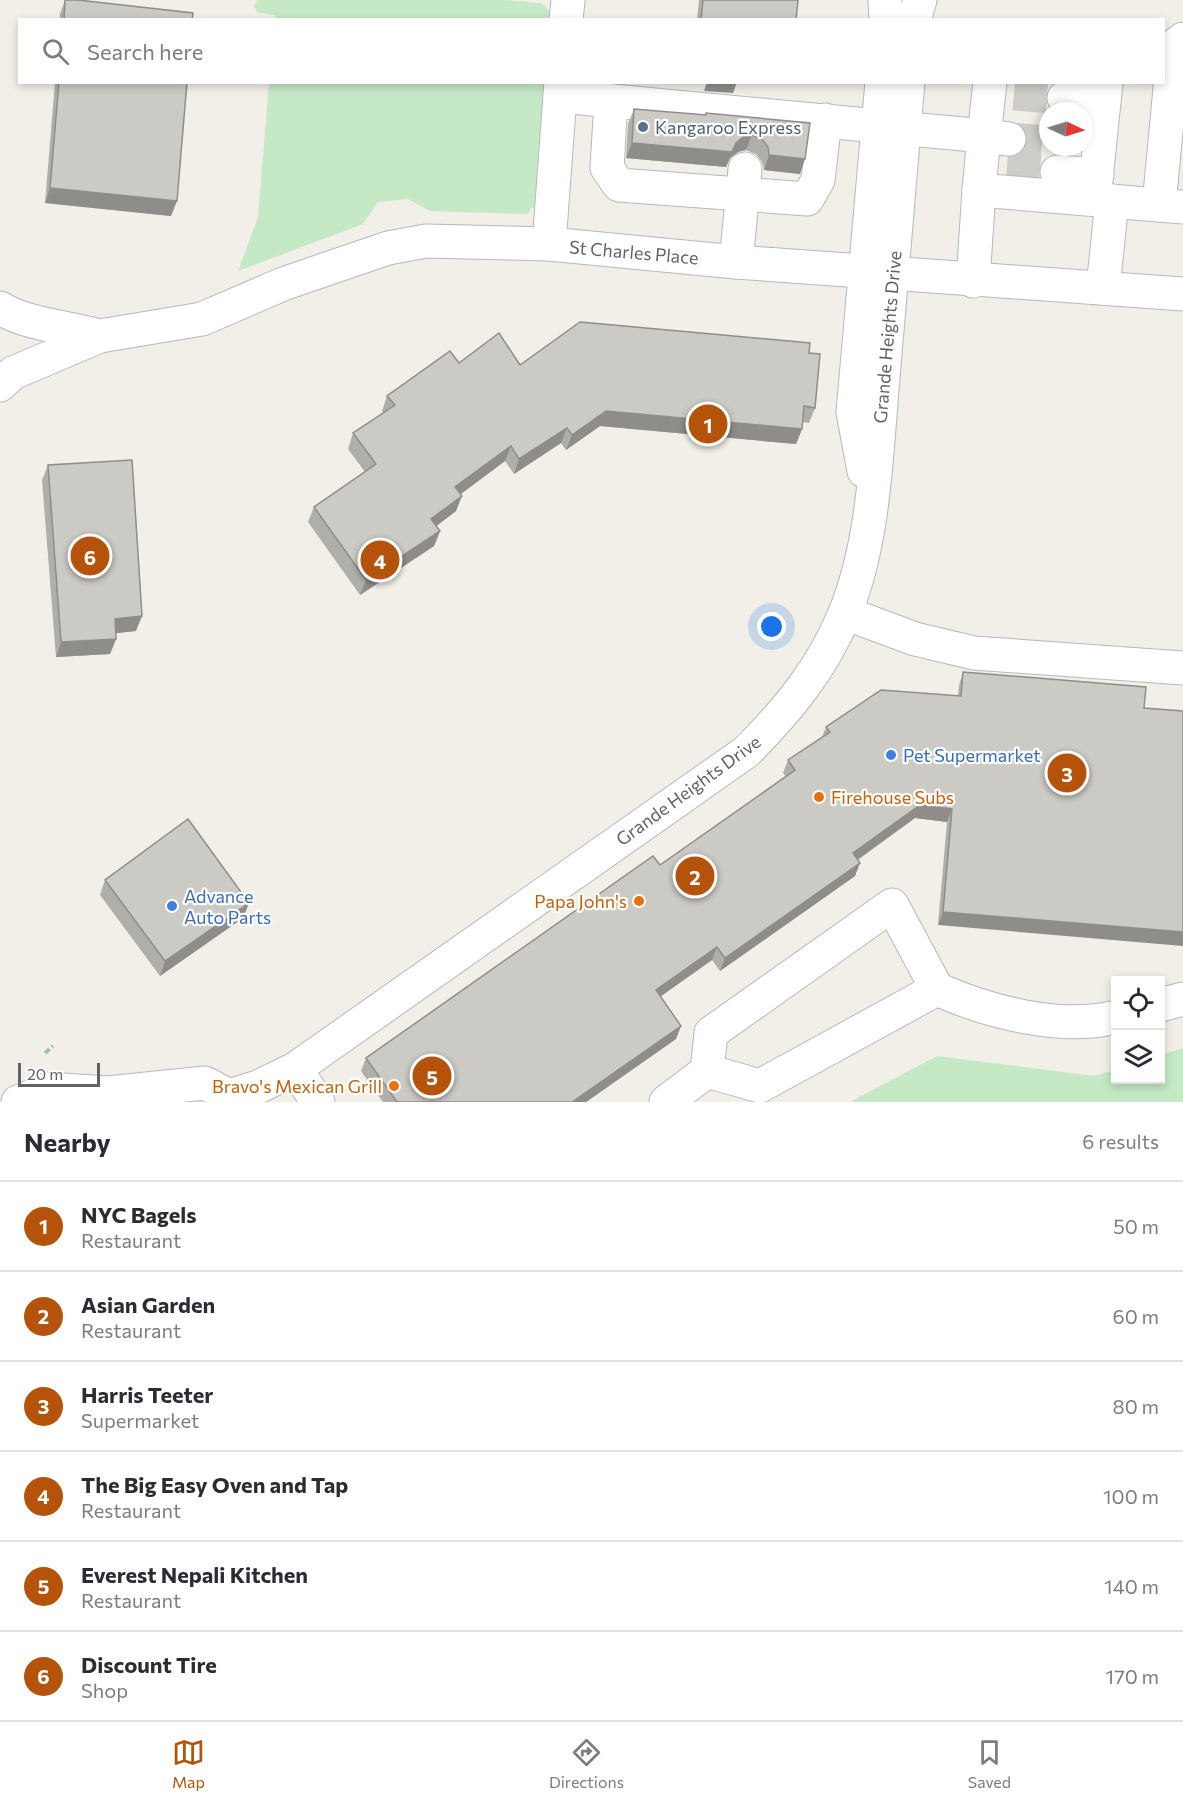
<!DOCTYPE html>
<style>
:root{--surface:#fff;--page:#f2f2f3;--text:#2b2b33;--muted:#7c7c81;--line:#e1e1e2;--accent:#b45309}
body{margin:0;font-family:Commissioner,sans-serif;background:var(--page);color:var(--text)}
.controls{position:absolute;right:18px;bottom:18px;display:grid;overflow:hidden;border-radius:0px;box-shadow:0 3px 9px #0003}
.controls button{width:54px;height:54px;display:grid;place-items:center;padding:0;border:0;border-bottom:2px solid var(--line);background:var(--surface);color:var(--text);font:30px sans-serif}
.compass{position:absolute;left:1039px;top:102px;width:54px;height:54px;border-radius:50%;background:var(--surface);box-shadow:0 3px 9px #0003;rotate:94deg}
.scale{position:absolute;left:18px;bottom:15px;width:82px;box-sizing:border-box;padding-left:6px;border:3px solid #5f6368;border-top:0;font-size:16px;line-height:21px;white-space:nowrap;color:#5f6368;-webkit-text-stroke:4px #fff;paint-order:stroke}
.you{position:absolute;left:772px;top:627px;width:21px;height:21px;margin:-15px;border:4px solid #fff;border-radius:50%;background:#1a73e8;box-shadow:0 0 0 9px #1a73e833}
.badge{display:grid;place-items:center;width:39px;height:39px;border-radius:50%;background:var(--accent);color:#fff;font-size:20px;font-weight:700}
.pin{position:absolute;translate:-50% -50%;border:3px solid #fff;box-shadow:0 2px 6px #0006}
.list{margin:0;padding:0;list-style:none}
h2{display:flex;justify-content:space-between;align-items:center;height:78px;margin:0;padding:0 24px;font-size:26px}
h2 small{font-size:20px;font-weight:400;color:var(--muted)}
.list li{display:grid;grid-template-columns:39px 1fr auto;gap:18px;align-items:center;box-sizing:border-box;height:90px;padding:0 24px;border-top:2px solid var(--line)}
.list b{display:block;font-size:22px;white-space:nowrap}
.list p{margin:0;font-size:20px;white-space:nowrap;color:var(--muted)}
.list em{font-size:20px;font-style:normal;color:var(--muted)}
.icon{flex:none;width:33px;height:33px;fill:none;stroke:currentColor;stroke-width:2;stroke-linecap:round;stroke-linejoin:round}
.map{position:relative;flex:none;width:1183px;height:1102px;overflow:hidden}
.search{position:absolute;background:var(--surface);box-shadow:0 3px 9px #0003;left:18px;right:18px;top:18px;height:66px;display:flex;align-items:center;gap:15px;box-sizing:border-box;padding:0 21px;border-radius:0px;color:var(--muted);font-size:22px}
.sheet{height:618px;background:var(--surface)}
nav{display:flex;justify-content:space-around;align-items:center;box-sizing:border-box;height:84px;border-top:2px solid var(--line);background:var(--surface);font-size:16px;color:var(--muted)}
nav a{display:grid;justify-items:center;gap:3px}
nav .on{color:var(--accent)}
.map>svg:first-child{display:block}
.green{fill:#c5e8c5}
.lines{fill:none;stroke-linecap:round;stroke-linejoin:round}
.minor-tunnel{stroke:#ccccc8;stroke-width:33;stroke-dasharray:33 16;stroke-linecap:butt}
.minor-casing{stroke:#b5b8bc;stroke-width:35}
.path{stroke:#9cc7a9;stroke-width:4;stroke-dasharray:6 3;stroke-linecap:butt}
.minor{stroke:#fff;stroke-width:33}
.wall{fill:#afaea9}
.shaded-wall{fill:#8f8d8a}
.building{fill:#cccac5;stroke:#8f8d8a;stroke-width:1.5}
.service-dot{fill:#5c6f8a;stroke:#fff;stroke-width:2}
.shop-dot{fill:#3f7fe0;stroke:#fff;stroke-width:2}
.food-dot{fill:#e8710a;stroke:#fff;stroke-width:2}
.labels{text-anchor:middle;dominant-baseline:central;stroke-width:4.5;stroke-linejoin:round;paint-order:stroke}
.service-label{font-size:18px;fill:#4e5e75;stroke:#fff;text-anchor:start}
.street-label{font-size:18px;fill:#5f6368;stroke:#fff}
.shop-label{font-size:18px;fill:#366cbe;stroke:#fff;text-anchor:start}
.food-label{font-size:18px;fill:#c56008;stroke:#fff;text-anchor:end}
</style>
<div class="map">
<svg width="1183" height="1102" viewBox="0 0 1183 1102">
<rect width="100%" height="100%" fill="#f1efe8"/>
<g class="green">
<polygon points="258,0 504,0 541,3 553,14 553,20 275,20 275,15 257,12 254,5"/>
<polygon points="269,83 548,83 538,208 531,208 528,214 430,211 408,199 378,202 363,224 238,271 258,217"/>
<polygon points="1183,1048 1183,1102 850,1102 937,1056 1094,1076 1115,1070 1116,1080 1160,1080 1161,1055"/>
</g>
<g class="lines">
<g class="minor-tunnel">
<polyline points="1014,94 1064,98"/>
<polyline points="1009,139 1048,142"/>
<polyline points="1007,168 1057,172"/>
</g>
<g class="minor-casing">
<g id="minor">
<polyline points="885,0 886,20"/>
<polyline points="566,20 568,0"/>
<polyline points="914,20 920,0"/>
<polyline points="990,82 984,136 1009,139"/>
<polyline points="560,96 984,136 979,190"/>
<polyline points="1064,98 1104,102"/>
<polyline points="611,101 607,168 619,185 807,199 818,180 825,120"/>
<polyline points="1057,172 1097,175"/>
<polyline points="1094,199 1106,82"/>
<polyline points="1159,205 1174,46 1183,39"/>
<polyline points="549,244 561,82"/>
<polyline points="736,262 745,169"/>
<polyline points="973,281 979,190 1183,207"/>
<polyline points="1103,288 1112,201"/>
<path d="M0,308C28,325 67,327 100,336"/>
<polyline points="0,385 13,373 100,336 202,319 283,284 388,248 426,241 549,244 736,262 1183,294"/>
<polyline points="864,471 853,412 882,82"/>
<polyline points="845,613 915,639 974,653 1183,668"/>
<path d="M937,989C988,1012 1061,1031 1116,1017"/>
<polyline points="1160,1005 1183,999"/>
<polyline points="295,1069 318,1102"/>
<polyline points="18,1102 48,1089 108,1093 205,1083 229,1096"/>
<path d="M224,1102L229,1096L258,1087L295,1069L746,752C787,711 823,668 845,613C873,544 876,463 882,390C891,287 899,185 908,82"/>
<polyline points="666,1102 707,1071 711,1033 892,905 937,989 760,1086 707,1071"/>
</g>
</g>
<polyline class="path" points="45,1053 53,1046"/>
<use href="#minor" class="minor"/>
</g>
<g class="wall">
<polygon points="65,0 192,20 60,20 60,14"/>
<polygon points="699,0 798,0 796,20 697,20"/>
<polygon points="55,82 187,82 171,216 45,203"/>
<polygon points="634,109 705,115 706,113 810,123 800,174 764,170 762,162 756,154 746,150 738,152 730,158 726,167 626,158 628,124"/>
<polygon points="809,353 815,408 809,423 802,422 802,429 796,444 600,426 566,450 561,443 514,474 505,461 461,494 456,511 436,526 440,531 434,546 360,595 308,522 314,507 365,472 348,449 353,433 384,413 382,411 387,396 459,363 520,365"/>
<polygon points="48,465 136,631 116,633 116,639 110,654 56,657 42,480"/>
<polygon points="963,672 1146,687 938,925 947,822 915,818 858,860 855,876 720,971 712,960 660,997 676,1039 586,1102 383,1102 361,1071 366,1058 660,865 786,777 783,773 788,760 822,737 826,727 958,696 959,685"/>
<polygon points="105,880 249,903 243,918 160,976 100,895"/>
</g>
<g class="shaded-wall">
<polygon points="707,82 737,82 733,93 704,91"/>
<polygon points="752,135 746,150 738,152 730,158 726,167 626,158 632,143 736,143 743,137"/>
<polygon points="769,155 805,159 800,174 764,170"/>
<polygon points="50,188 177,201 171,216 45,203"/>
<polygon points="606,411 802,429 796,444 600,426 566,450 572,435"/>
<polygon points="567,428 561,443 514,474 519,459"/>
<polygon points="511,446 505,461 450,502 455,487"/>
<polygon points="462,496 456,511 426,534 431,519"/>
<polygon points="440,531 434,546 360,595 366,580"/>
<polygon points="142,616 136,631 109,634 115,619"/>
<polygon points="116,639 110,654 56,657 61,642"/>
<polygon points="920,805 952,809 947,822 915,818 848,866 853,853"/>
<polygon points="860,863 855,876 720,971 725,958"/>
<polygon points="249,903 243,918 160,976 165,961"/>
<polygon points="943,912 1183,932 1183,946 938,925"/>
<polygon points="717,947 712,960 651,1003 656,990"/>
<polygon points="681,1026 676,1039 586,1102 572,1102"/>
</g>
<g class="building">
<polygon points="65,0 78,0 193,13 192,20 64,20"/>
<polygon points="703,0 798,0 796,20 701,20"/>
<polygon points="59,82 187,82 177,201 50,188"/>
<polygon points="634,109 706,115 706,113 810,123 805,159 769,155 768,147 762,139 752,135 743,137 736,143 732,152 632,143"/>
<polygon points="580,322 810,343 809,353 820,354 815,408 804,406 802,429 606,411 572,435 567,428 519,459 511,446 455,487 462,496 431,519 440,531 366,580 314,507 376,464 353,433 395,405 387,396 450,351 459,363 499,333 520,365"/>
<polygon points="132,460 142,616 115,619 116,639 61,642 48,465"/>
<polygon points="963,672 1146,687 1144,708 1183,711 1183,932 943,912 952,809 920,805 853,853 860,863 725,958 717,947 656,990 681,1026 572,1102 397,1102 366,1058 653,856 660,865 795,770 788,760 830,732 826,727 881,690 961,696"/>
<polygon points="188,819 249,903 165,961 105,880"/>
</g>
<circle class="service-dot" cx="643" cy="127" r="6"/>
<g class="shop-dot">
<circle cx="891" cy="755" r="6"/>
<circle cx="172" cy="906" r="6"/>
</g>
<g class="food-dot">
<circle cx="819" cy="797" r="6"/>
<circle cx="639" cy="901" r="6"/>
<circle cx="394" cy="1086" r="6"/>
</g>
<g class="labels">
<g class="service-label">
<text x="655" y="127">Kangaroo Express</text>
</g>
<g class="street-label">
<text transform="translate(634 252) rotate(5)">St Charles Place</text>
<text transform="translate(887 337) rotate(-85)">Grande Heights Drive</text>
<text transform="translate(688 790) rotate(-36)">Grande Heights Drive</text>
</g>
<g class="shop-label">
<text x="903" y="755">Pet Supermarket</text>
<text x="184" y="896">Advance<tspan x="184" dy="21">Auto Parts</tspan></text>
</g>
<g class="food-label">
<text x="831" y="797" text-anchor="start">Firehouse Subs</text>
<text x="627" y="901">Papa John's</text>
<text x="382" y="1086">Bravo's Mexican Grill</text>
</g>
</g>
</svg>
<div class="controls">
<button><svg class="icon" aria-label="locate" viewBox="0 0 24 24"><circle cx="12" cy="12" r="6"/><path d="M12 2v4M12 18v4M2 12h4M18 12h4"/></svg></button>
<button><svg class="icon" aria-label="layers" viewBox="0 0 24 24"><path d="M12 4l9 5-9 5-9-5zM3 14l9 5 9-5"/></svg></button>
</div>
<svg class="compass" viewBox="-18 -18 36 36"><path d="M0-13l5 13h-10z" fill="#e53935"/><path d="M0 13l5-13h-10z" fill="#7c7c81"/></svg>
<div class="scale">20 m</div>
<div class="you"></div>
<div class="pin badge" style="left:708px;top:424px">1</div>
<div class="pin badge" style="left:695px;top:876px">2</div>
<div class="pin badge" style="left:1067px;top:773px">3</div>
<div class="pin badge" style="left:380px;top:560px">4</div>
<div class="pin badge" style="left:432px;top:1076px">5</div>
<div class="pin badge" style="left:90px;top:556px">6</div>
<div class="search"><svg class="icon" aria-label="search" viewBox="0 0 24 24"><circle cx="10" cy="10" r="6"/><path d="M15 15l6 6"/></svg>Search here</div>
</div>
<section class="sheet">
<h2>Nearby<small>6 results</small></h2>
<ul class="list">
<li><span class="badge">1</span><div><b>NYC Bagels</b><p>Restaurant</p></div><em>50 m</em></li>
<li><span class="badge">2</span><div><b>Asian Garden</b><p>Restaurant</p></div><em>60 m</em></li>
<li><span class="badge">3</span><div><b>Harris Teeter</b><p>Supermarket</p></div><em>80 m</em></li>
<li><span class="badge">4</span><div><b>The Big Easy Oven and Tap</b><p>Restaurant</p></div><em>100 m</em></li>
<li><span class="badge">5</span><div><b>Everest Nepali Kitchen</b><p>Restaurant</p></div><em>140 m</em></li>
<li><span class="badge">6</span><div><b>Discount Tire</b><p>Shop</p></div><em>170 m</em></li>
</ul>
</section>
<nav>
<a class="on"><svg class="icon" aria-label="map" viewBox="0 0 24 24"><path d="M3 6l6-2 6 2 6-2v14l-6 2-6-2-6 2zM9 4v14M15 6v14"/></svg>Map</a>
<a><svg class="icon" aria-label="directions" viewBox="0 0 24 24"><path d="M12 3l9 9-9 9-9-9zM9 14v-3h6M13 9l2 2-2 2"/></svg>Directions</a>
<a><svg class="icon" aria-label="saved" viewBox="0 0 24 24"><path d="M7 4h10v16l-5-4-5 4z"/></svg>Saved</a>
</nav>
